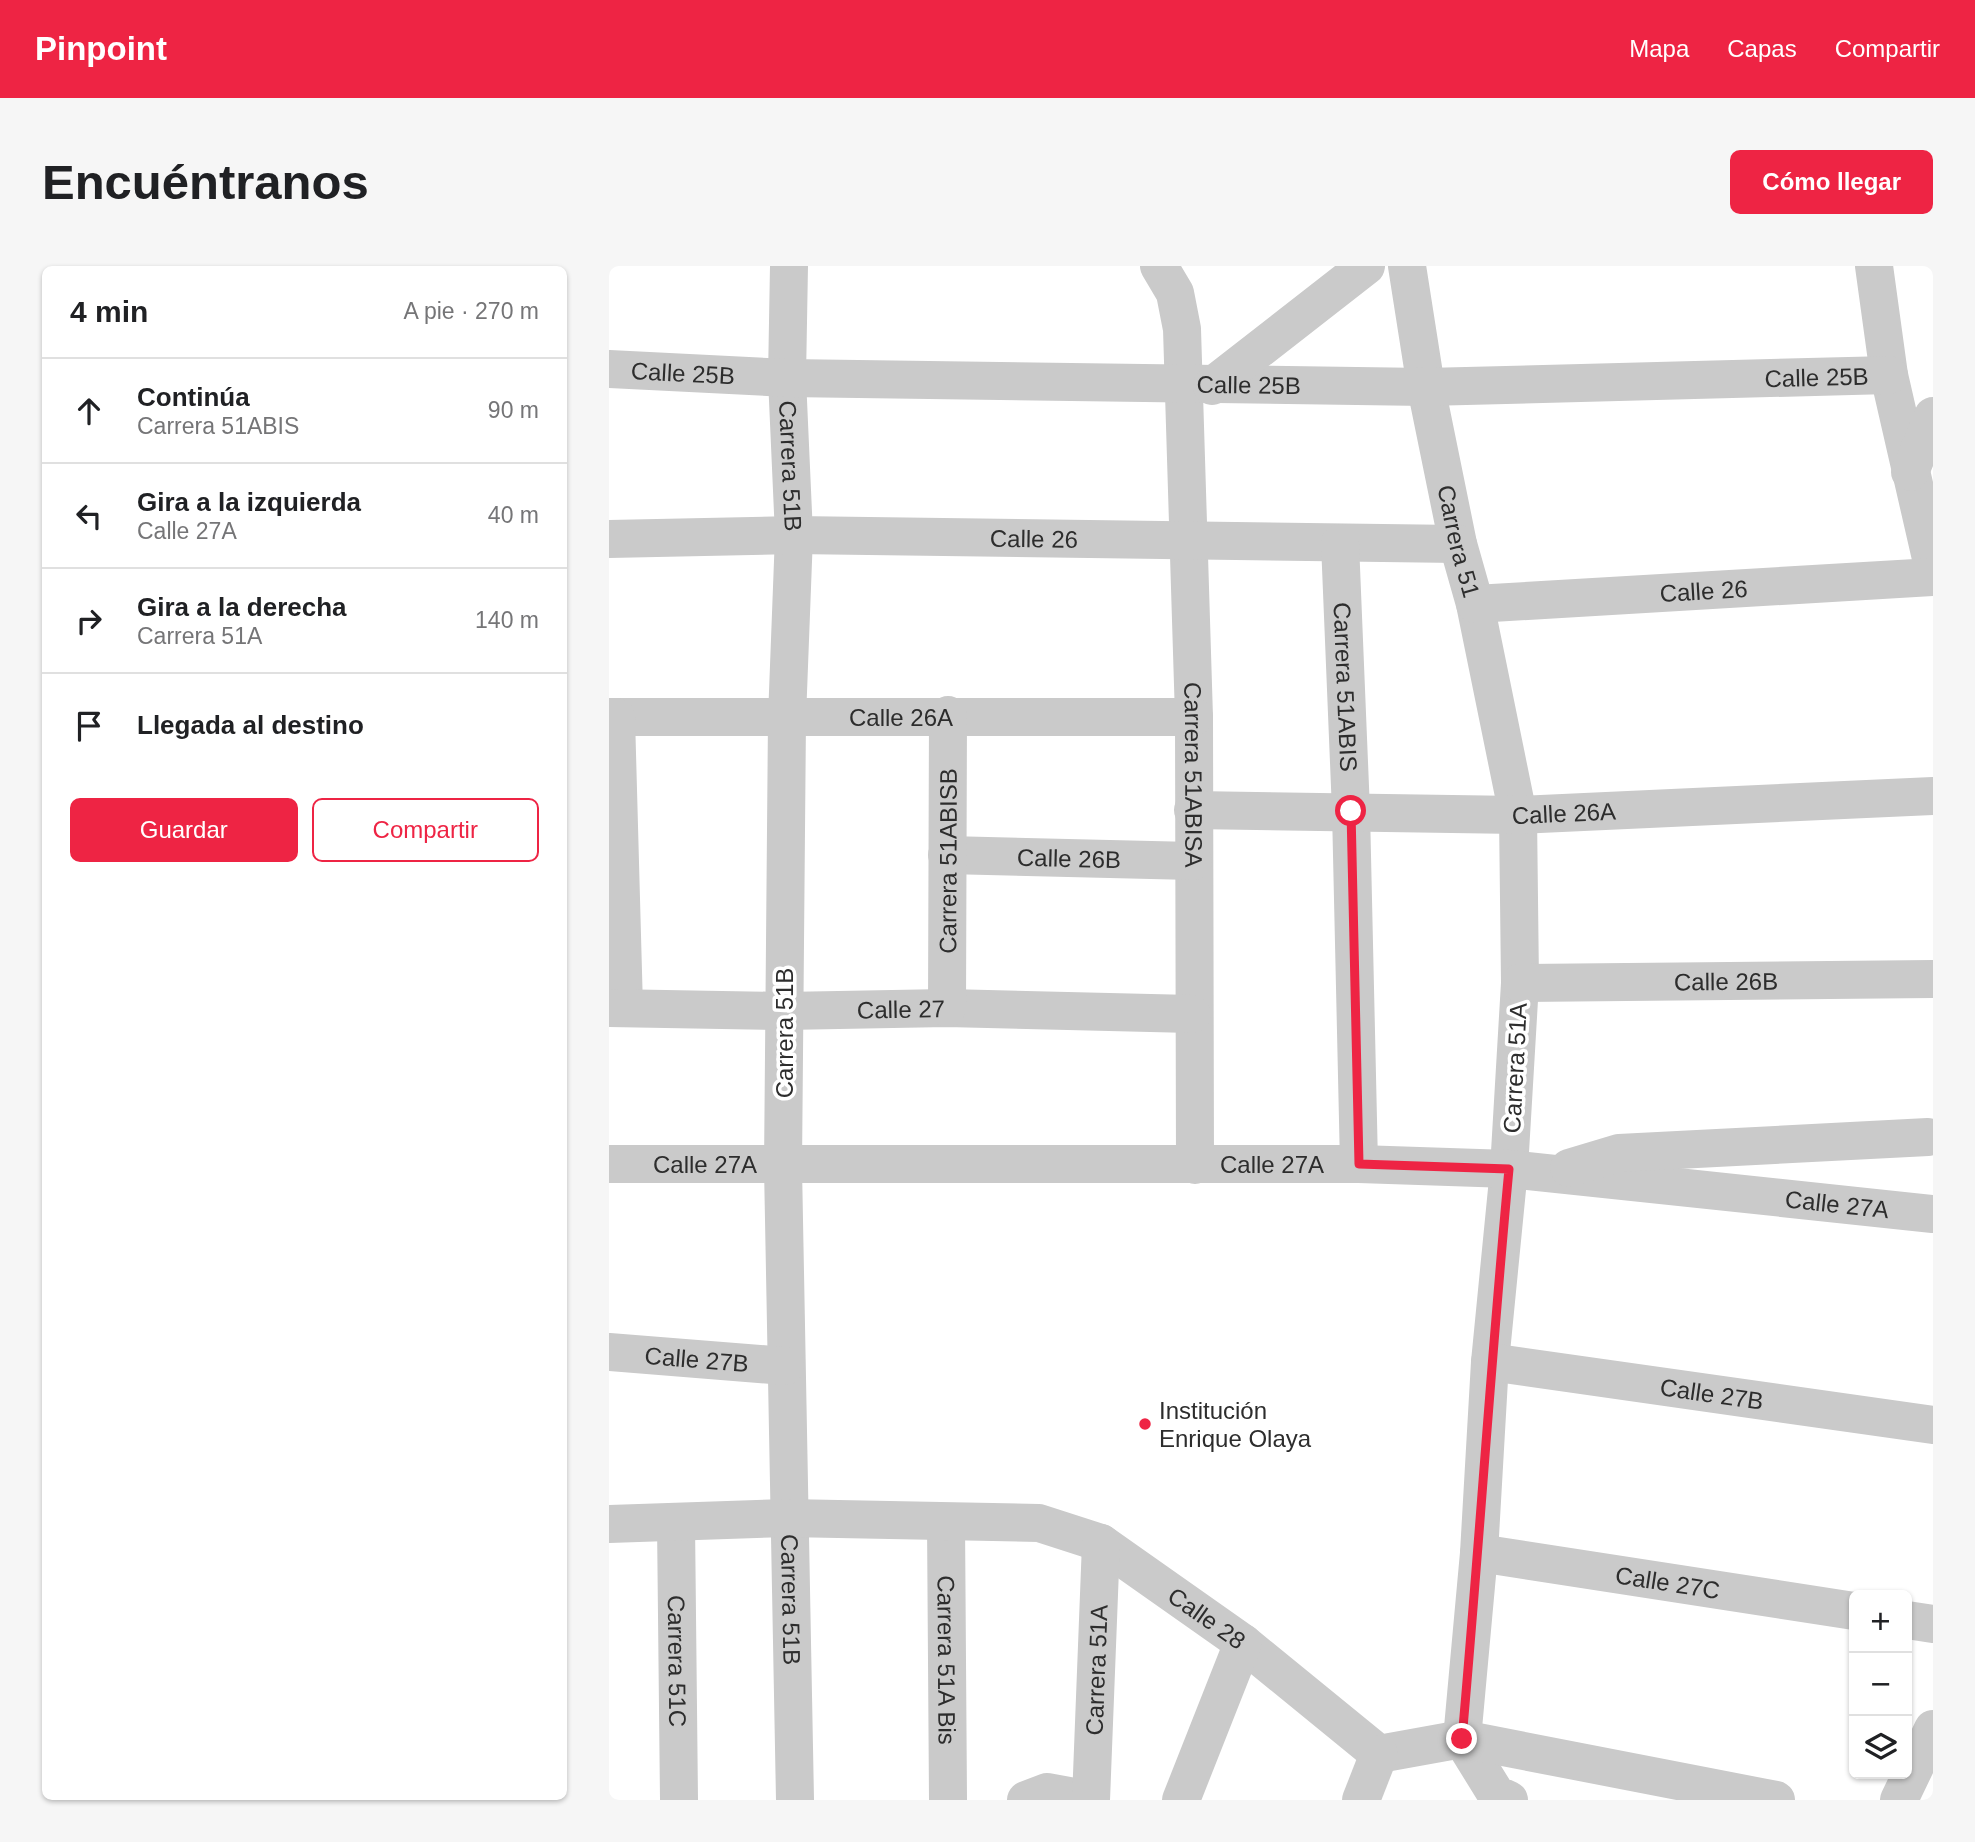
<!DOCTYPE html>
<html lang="es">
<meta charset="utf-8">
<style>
:root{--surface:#fff;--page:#f6f6f6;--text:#202124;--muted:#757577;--line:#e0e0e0;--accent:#ee2444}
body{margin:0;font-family:Helvetica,sans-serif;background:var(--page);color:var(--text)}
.controls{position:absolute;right:21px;bottom:21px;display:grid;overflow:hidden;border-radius:10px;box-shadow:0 2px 5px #0004}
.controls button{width:63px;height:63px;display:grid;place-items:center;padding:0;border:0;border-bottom:2px solid var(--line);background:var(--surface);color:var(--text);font:35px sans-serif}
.stop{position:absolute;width:21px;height:21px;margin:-16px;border:5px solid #ee2444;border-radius:50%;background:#fff}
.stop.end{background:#ee2444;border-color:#fff;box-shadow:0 2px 7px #0008}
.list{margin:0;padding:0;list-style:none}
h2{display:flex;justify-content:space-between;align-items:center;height:91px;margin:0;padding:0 28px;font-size:30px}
h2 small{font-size:23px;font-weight:400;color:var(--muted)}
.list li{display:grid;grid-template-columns:46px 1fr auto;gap:21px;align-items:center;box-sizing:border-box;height:105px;padding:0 28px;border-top:2px solid var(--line)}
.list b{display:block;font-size:26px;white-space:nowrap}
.list p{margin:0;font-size:23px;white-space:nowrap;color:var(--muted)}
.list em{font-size:23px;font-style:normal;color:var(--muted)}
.actions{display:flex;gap:14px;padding:21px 28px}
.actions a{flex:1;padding:16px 0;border:2px solid var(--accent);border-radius:10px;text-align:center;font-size:24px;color:var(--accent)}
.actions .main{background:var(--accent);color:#fff}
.icon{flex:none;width:38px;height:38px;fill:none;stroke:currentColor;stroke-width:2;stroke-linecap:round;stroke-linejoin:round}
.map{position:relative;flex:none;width:1324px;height:1534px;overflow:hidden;border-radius:10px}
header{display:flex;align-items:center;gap:42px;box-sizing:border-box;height:98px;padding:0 35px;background:var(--accent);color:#fff}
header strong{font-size:33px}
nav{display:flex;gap:38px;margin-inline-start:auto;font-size:24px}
.intro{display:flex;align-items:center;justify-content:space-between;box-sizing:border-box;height:168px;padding:0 42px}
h1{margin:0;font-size:49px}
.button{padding:18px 32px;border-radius:10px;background:var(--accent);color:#fff;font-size:24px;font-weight:700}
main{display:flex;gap:42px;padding:0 42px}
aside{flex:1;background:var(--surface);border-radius:10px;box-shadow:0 2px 5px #0004}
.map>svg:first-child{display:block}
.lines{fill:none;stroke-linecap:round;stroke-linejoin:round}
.minor{stroke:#cacaca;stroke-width:38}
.route{stroke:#ee2444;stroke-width:9}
.poi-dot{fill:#ee2444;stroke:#fff;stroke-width:2.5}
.labels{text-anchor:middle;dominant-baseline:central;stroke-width:7;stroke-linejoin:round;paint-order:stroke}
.street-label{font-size:24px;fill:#2d2d2d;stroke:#fff}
.poi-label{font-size:24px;fill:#2d2d2d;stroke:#fff;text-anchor:start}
</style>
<header>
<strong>Pinpoint</strong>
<nav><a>Mapa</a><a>Capas</a><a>Compartir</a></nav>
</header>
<div class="intro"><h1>Encuéntranos</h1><a class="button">Cómo llegar</a></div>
<main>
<aside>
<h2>4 min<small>A pie · 270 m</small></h2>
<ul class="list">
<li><svg class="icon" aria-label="ahead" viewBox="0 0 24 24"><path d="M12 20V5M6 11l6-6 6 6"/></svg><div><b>Continúa</b><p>Carrera 51ABIS</p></div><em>90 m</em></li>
<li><svg class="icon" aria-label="left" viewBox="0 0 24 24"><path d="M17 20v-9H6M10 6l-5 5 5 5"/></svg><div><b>Gira a la izquierda</b><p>Calle 27A</p></div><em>40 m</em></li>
<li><svg class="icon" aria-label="right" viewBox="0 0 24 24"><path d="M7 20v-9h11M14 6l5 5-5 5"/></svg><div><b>Gira a la derecha</b><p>Carrera 51A</p></div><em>140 m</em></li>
<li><svg class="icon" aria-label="arrive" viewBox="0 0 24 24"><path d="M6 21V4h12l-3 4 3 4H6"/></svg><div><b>Llegada al destino</b></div></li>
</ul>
<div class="actions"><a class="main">Guardar</a><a>Compartir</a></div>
</aside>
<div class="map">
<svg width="1324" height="1534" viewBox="0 0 1324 1534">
<rect width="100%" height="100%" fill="#fff"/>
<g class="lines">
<g class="minor">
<path id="s1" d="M180,0L178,112L185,269L178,452L174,901L186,1534"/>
<path id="s2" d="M550,0L566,27L573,63L585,451L586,899"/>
<path id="s3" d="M798,0L817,121L849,278L866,338L909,549L911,717L900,903L881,1096L870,1287L853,1473L887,1528L900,1534"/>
<polyline points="1265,0 1280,109 1324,301"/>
<path id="s4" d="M0,103L178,112L817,121L1280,109"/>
<polyline points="603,120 757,0"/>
<polyline points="1301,206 1324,150"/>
<path id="s5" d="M0,273L185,269L849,278"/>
<path id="s6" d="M731,277L742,545L750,898"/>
<path id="s7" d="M866,338L1324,311"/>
<path id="s8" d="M0,451H585"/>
<polyline points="7,451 15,742"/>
<path id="s9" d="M584,544L909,549L1324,530"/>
<path id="s10" d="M338,589L584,595"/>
<path id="s11" d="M911,717L1324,713"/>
<path id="s12" d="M0,742L175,745L338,742L583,748"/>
<path id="s13" d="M338,742L339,449"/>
<path id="s14" d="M0,898H750L900,903L1324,948"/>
<polyline points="960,902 1010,887 1319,871"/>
<path id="s15" d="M0,1086L176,1100"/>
<path id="s16" d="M881,1096L1324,1159"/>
<path id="s17" d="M337,1256L339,1534"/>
<path id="s18" d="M67,1257L70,1534"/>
<path id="s19" d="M0,1258L178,1252L430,1257L492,1277L634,1377L770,1488L853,1473L1167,1534"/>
<path id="s20" d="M870,1287L1245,1345"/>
<polyline points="1298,1354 1324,1358"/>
<polyline points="417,1534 438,1526 482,1534"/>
<path id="s21" d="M482,1534L492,1277"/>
<polyline points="572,1534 634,1377"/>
<polyline points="752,1534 770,1488"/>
<polyline points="1290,1534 1324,1463"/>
</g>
</g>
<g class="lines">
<path class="route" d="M742,545L750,898L900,903C882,1093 870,1283 853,1473"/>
</g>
<circle class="poi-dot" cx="536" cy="1158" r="7"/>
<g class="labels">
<g class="street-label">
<text stroke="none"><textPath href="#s4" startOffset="74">Calle 25B</textPath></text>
<text stroke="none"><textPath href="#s4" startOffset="1208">Calle 25B</textPath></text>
<text stroke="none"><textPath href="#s4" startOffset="640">Calle 25B</textPath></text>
<text stroke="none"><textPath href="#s1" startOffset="200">Carrera 51B</textPath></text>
<text stroke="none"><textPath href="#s5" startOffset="425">Calle 26</textPath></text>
<text stroke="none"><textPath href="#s3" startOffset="280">Carrera 51</textPath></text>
<text stroke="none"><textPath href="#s7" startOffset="229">Calle 26</textPath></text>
<text stroke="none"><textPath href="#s6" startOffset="144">Carrera 51ABIS</textPath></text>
<text stroke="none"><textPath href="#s8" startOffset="292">Calle 26A</textPath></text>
<text stroke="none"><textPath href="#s2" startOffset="514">Carrera 51ABISA</textPath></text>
<text stroke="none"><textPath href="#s9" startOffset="371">Calle 26A</textPath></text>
<text stroke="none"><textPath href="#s10" startOffset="122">Calle 26B</textPath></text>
<text stroke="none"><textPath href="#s13" startOffset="147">Carrera 51ABISB</textPath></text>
<text stroke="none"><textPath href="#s11" startOffset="206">Calle 26B</textPath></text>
<text stroke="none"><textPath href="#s12" startOffset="292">Calle 27</textPath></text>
<text transform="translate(175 767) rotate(-90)">Carrera 51B</text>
<text transform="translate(906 802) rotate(-87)">Carrera 51A</text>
<text stroke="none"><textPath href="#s14" startOffset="663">Calle 27A</textPath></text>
<text stroke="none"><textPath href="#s14" startOffset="96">Calle 27A</textPath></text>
<text stroke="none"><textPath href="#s14" startOffset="1230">Calle 27A</textPath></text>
<text stroke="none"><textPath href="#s15" startOffset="88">Calle 27B</textPath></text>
<text stroke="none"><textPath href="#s16" startOffset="224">Calle 27B</textPath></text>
<text stroke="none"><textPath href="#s20" startOffset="191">Calle 27C</textPath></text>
<text stroke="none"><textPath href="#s1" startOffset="1334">Carrera 51B</textPath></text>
<text stroke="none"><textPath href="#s19" startOffset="625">Calle 28</textPath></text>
<text stroke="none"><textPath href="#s18" startOffset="138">Carrera 51C</textPath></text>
<text stroke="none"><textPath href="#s17" startOffset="138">Carrera 51A Bis</textPath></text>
<text stroke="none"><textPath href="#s21" startOffset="130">Carrera 51A</textPath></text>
</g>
<g class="poi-label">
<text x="550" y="1144">Institución<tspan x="550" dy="28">Enrique Olaya</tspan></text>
</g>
</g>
</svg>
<div class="controls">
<button>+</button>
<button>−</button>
<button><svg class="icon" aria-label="layers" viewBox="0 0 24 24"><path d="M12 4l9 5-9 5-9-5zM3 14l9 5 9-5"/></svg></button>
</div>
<div class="stop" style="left:742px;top:545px"></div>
<div class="stop end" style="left:853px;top:1473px"></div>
</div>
</main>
